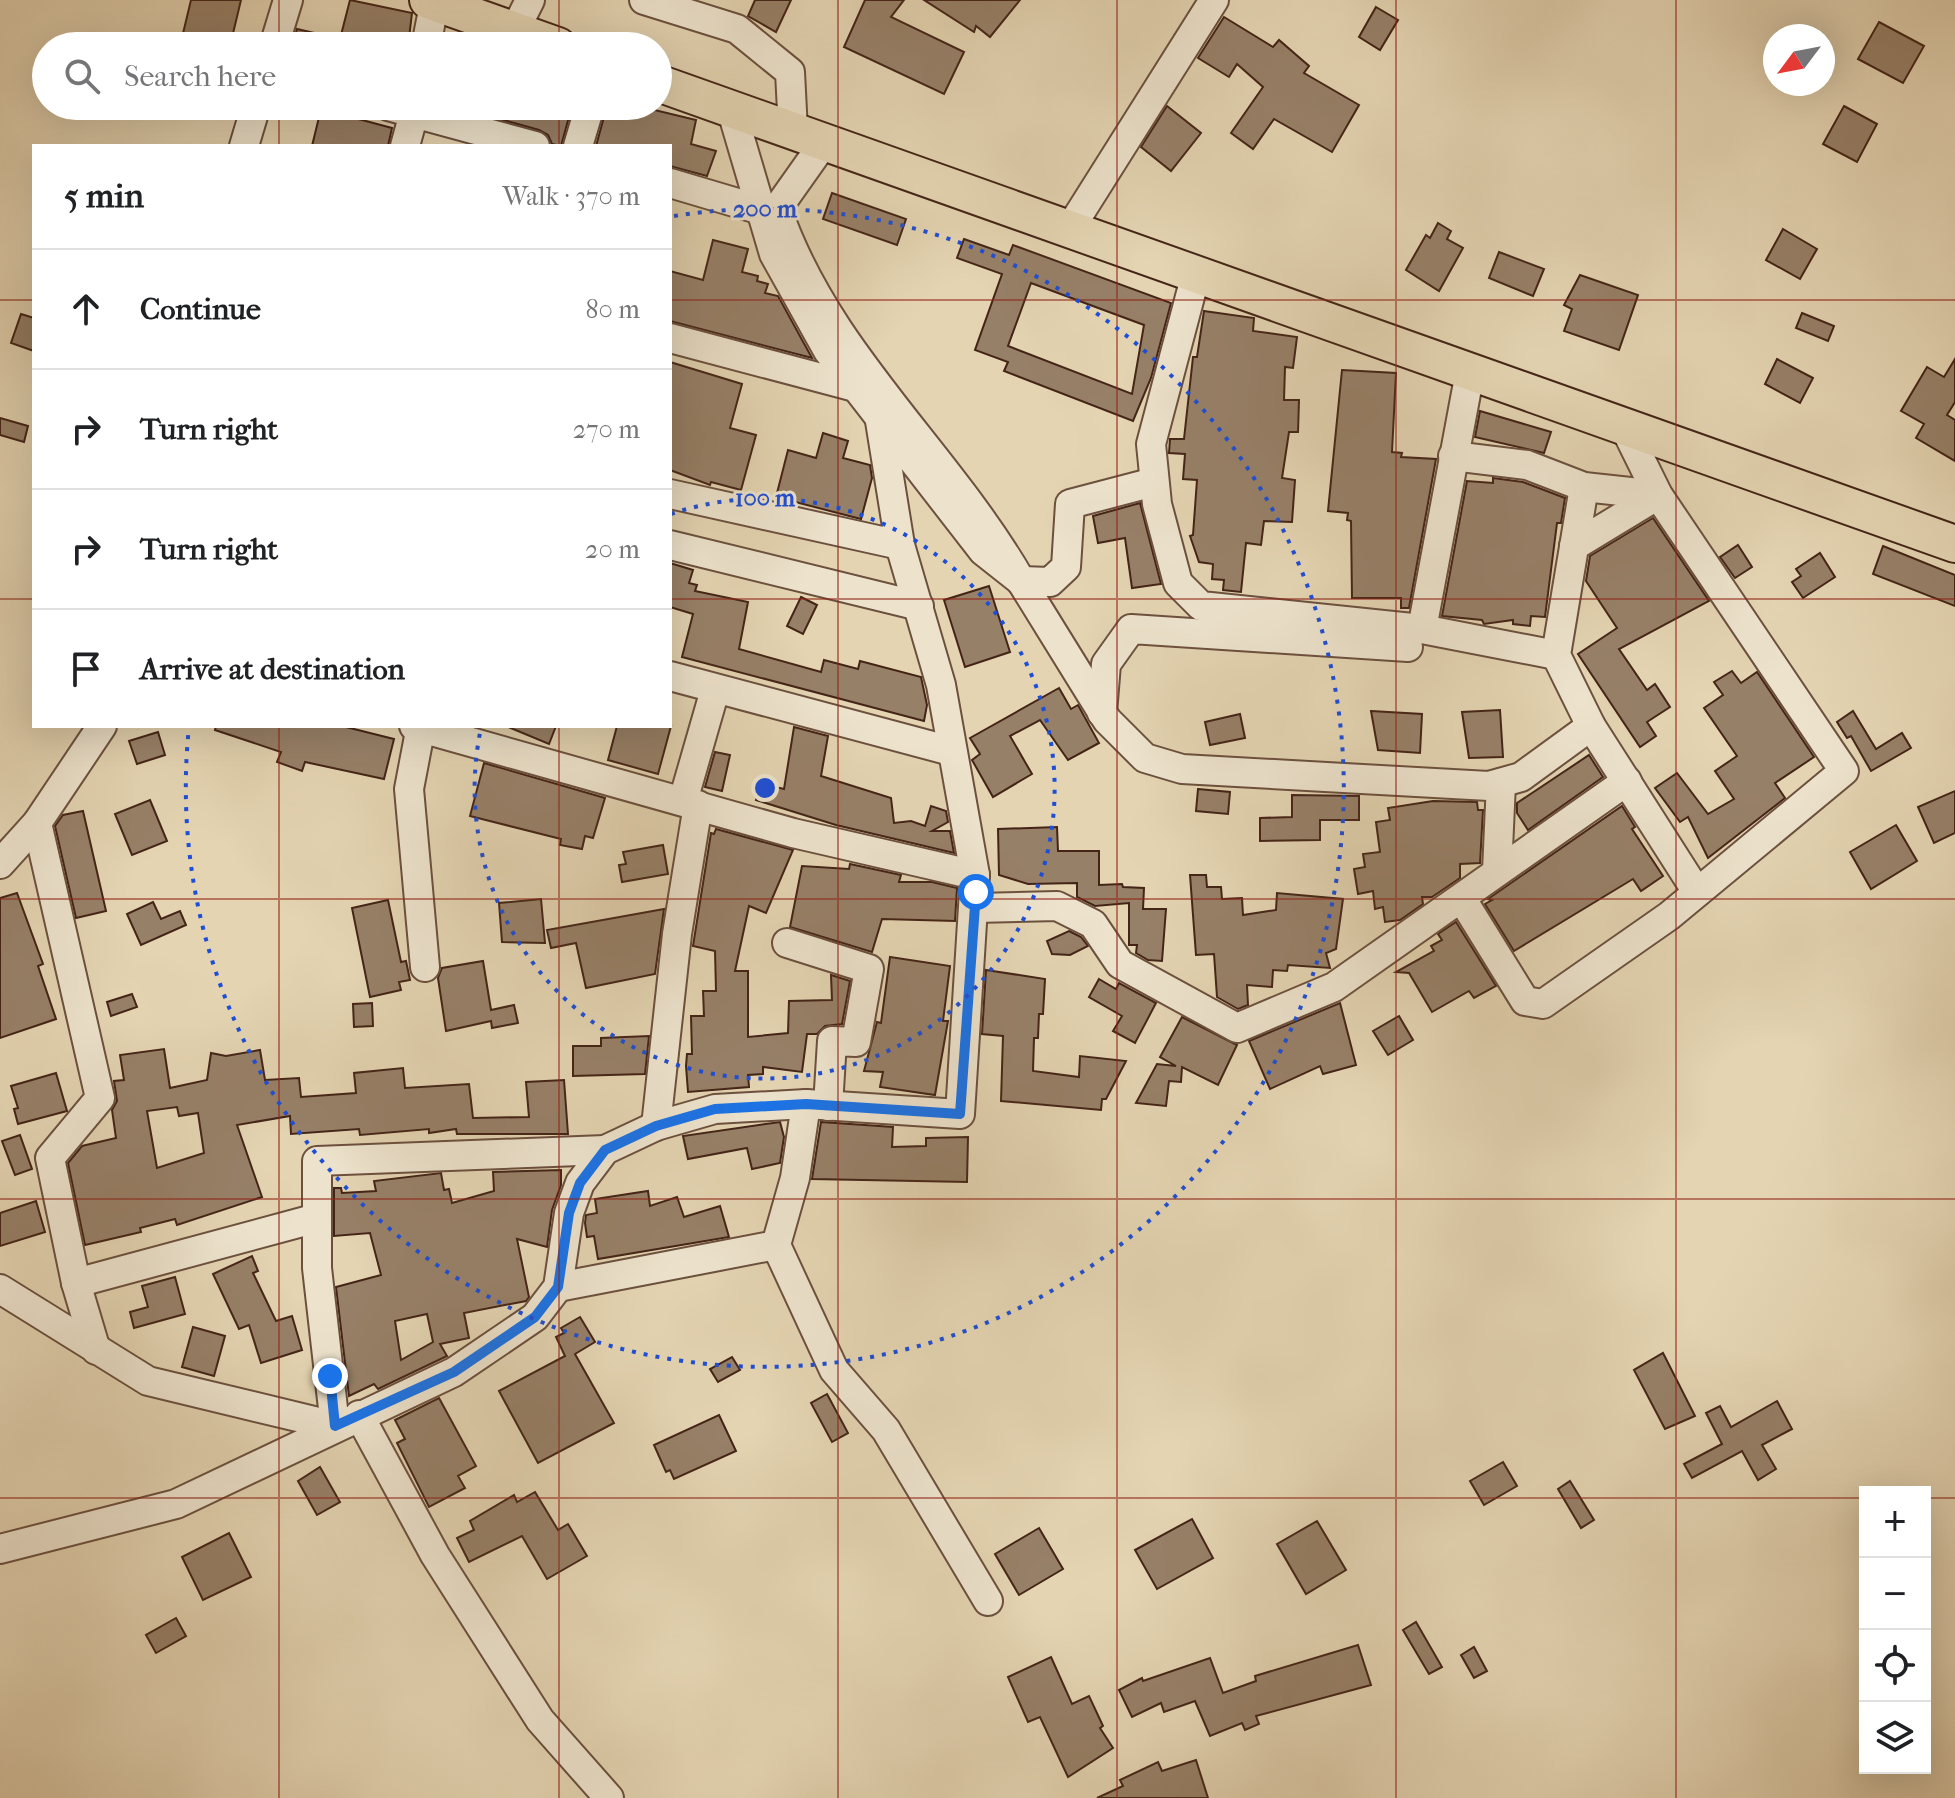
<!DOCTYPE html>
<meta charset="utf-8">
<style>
:root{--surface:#fff;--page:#f2f2f2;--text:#202124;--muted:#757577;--line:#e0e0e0}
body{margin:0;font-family:"IM FELL French Canon",serif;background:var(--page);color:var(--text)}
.controls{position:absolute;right:24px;bottom:24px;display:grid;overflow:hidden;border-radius:0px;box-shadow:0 8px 32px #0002}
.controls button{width:72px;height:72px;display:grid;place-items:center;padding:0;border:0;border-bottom:2px solid var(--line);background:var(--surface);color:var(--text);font:40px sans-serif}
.compass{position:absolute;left:1763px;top:24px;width:72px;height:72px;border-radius:50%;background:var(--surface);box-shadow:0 8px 32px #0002;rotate:238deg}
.stop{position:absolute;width:24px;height:24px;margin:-18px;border:6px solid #1a73e8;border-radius:50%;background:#fff}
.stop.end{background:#1a73e8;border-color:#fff;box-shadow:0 2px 8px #0008}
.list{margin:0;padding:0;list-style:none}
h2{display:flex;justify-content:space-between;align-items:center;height:104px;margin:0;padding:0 32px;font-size:34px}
h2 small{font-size:26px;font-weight:400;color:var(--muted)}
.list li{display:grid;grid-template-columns:52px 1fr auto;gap:24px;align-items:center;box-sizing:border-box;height:120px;padding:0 32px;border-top:2px solid var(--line)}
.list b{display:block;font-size:30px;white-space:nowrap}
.list em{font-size:26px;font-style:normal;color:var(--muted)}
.icon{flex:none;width:44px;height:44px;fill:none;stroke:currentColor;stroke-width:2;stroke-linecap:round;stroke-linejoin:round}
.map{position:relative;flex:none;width:1955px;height:1798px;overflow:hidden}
.search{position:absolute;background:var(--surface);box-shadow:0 8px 32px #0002;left:32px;top:32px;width:640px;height:88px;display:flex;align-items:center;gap:20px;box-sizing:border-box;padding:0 28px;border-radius:44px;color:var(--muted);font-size:30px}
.panel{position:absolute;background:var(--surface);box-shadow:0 8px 32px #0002;left:32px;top:144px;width:640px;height:584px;border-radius:0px}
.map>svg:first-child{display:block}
.building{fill:#978068;stroke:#442417;stroke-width:2;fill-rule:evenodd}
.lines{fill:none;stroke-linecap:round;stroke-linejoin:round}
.minor-casing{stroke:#6c503e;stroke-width:32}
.major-casing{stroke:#442417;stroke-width:40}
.minor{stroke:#ede3cd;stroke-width:28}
.major{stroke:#e4d4b2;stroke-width:36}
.route{stroke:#1a73e8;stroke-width:10}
.grid{fill:none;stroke:#8f2418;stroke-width:2;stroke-opacity:0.55}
.ring{fill:none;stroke:#1d4ed8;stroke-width:4;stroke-dasharray:4 8}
.centre{fill:#1d4ed8;stroke:#ede3cd;stroke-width:4}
.ring-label{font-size:24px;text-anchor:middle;font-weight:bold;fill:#1d4ed8;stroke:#ede3cd;stroke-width:6;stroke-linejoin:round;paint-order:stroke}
</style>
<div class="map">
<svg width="1955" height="1798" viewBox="0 0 1955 1798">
<rect width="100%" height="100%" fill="#e4d4b2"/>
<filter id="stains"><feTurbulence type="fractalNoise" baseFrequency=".0025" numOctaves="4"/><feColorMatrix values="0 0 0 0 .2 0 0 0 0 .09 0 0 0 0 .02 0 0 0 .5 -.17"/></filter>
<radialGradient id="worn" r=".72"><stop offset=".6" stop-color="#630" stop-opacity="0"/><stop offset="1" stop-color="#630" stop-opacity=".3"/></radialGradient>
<g class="building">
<polygon points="191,0 241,0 230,46 180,46"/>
<polygon points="350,0 412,13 408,46 292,46 297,29 340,39"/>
<polygon points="755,0 791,0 776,32 748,16"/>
<polygon points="865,0 904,0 891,17 964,52 944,94 844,47"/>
<polygon points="924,0 1020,0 990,37 976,26 974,32"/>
<polygon points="1376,7 1398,20 1380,50 1359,37"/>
<polygon points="1224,17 1273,47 1279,40 1309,66 1304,73 1359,105 1332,152 1274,119 1253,149 1231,133 1263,87 1237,64 1229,77 1198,58"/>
<polygon points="1879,22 1924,46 1903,83 1858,59"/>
<polygon points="453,106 572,106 561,146 552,144 548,135 539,130"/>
<polygon points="607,106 638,106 696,120 691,144 716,151 707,176 670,166 670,146 596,146"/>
<polygon points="1167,106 1201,133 1171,171 1141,147"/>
<polygon points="1844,106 1877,124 1857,162 1823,144"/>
<polygon points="321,109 392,128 388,146 312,146"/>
<polygon points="832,193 906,219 897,245 823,219"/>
<polygon points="1438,223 1451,231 1447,239 1463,248 1439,291 1406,270 1426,235 1430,238"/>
<polygon points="1783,229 1817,249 1800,279 1766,260"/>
<path d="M964,239L1009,255L1013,245L1171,303L1151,378L1133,421L1004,371L1008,362L975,350L1002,274L957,258ZM1031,283L1144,325L1132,394L1008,346Z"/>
<polygon points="713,240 748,249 742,272 758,276 757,281 768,284 765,293 778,296 812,358 670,321 670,271 703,280"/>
<polygon points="1499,252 1544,269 1533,296 1489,278"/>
<polygon points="1580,275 1638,295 1619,350 1564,331 1572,309 1564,305"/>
<polygon points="1204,311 1254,318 1253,331 1297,337 1293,368 1285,367 1284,400 1299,400 1298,432 1289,432 1282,478 1295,480 1292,522 1264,521 1261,545 1246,543 1241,592 1223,590 1224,580 1212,579 1213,564 1199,562 1190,536 1193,535 1197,480 1183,479 1185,454 1169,453 1170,439 1184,439 1193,357 1197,357"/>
<polygon points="1802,313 1834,326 1828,341 1796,328"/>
<polygon points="21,314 34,318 34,351 11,343"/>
<polygon points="1777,359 1813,378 1800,403 1765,384"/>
<polygon points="1955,359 1955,402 1947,415 1955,420 1955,461 1916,438 1924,424 1901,411 1927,367 1944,377"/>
<polygon points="670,362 742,384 730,428 756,435 741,490 711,482 710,485 670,470"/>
<polygon points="1342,370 1396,373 1392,452 1402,453 1401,457 1436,459 1409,608 1401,608 1401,598 1352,598 1351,521 1347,520 1348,513 1328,511"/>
<polygon points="1480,411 1551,432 1544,453 1475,437"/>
<polygon points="0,418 28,426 24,442 0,435"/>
<polygon points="823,433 848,441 843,458 870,465 872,478 861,519 776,497 788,450 816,458"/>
<polygon points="1493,478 1523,482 1565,498 1561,523 1557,523 1545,617 1531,616 1530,626 1513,624 1513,620 1484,624 1482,620 1442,616 1467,481 1493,483"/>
<polygon points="1140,503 1161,584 1132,588 1125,538 1098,543 1093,516"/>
<polygon points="1653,518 1709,601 1619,649 1647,690 1655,684 1670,707 1647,722 1656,736 1640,747 1578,654 1617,628 1586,581 1590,556"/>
<polygon points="1738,545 1752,567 1735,578 1720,557"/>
<polygon points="1883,546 1955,575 1955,606 1873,574"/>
<polygon points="1820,553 1835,577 1803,598 1792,582 1801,576 1796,569"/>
<polygon points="670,563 693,570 689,583 697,585 695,591 748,602 739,649 821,672 824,660 858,669 860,661 921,677 927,705 924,721 682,657 693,614 670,607"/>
<polygon points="989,586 1010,652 965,667 944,600"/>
<polygon points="801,597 817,605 803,634 787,626"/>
<polygon points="1732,671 1741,683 1757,672 1814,757 1775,783 1785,798 1708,858 1688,817 1680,822 1655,788 1677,773 1708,814 1734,799 1715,771 1737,756 1704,708 1723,695 1714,682"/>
<polygon points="1059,688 1071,709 1078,705 1099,743 1068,760 1040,720 1010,736 1032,774 993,797 972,760 980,754 970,738"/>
<polygon points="1500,710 1503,757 1469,758 1462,712"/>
<polygon points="1371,711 1422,714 1420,753 1378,750"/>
<polygon points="1853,711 1876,749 1902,733 1911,748 1871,771 1851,736 1847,738 1837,722"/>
<polygon points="1240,714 1245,738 1210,745 1205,722"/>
<polygon points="216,726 342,726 394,739 384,779 305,762 302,771 277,762 281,752 215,730"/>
<polygon points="506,726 556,726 549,744"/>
<polygon points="617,726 671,726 658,774 608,760"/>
<polygon points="794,727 828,736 821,776 891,798 894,823 911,821 925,826 931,806 946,811 948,822 932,831 950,831 954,853 836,825 756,800 760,783 784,789"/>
<polygon points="158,732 165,755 137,764 129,741"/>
<polygon points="715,752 730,755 722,791 705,787"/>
<polygon points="1589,755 1603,777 1528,830 1517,813 1517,803"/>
<polygon points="484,763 605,798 593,838 585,836 582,849 560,845 561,839 470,816"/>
<polygon points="1198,789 1230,792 1228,814 1196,811"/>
<polygon points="1955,791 1955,833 1934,843 1918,807"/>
<polygon points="1292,795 1359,796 1359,820 1320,820 1320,840 1260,841 1260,818 1292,817"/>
<polygon points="150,800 167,841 132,855 115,814"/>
<polygon points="1433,801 1477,802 1478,810 1483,810 1480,863 1460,864 1460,878 1432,897 1422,897 1423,904 1400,920 1385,922 1383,907 1375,909 1373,891 1358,894 1354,869 1365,867 1363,854 1380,852 1376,822 1390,820 1388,808"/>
<polygon points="1622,806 1635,827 1632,829 1663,876 1641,891 1633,879 1514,951 1485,904 1492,900 1488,899"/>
<polygon points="83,811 106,911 76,918 55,826 63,815"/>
<polygon points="1896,825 1917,861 1871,889 1850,852"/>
<polygon points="1057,827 1058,851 1099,851 1099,885 1122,884 1123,887 1144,888 1143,909 1166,909 1162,961 1148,960 1136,953 1137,945 1129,945 1129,903 1095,906 1077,897 1077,883 1028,884 999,875 998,829"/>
<polygon points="716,829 793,850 766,913 749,906 735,971 748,971 748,1037 788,1033 789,1001 832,1000 831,975 850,981 842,1024 825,1026 817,1034 807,1034 802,1072 763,1067 763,1074 748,1075 749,1087 688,1092 686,1066 687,1054 692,1054 691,1016 704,1016 703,991 716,991 715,951 693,946 711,833 714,834"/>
<polygon points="663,845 668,874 622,882 619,865 626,864 623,852"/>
<polygon points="850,864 901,875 899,882 932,882 957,888 955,921 882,919 872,952 790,927 802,866 849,869"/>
<polygon points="1190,875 1206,875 1207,887 1221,887 1222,899 1242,898 1243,915 1276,910 1277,893 1343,899 1336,949 1326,953 1330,968 1288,965 1287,971 1273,970 1272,987 1247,985 1248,1005 1238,1009 1217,997 1214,954 1196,955"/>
<polygon points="17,893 43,964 38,966 56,1019 0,1038 0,898"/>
<polygon points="541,899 545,943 502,942 499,903"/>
<polygon points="388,900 401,962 406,961 410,980 399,982 401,990 370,997 352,908"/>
<polygon points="153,902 161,919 180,911 186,925 141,945 127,914"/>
<polygon points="664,909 655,974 586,988 576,943 551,948 547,930"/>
<polygon points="1456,922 1496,986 1474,998 1469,991 1432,1012 1409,973 1396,972 1434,951 1431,946 1442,940 1438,934"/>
<polygon points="1069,931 1081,937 1088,946 1070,955 1052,954 1047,941"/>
<polygon points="890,957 950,966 943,1021 948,1021 935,1095 880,1087 883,1072 864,1071 877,1022 881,1023"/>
<polygon points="483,961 491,1010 514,1005 518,1023 492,1028 491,1021 446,1031 438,978 442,968"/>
<polygon points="986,970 1045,979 1043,1014 1039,1014 1038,1038 1034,1038 1033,1071 1079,1077 1080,1056 1126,1061 1106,1099 1102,1099 1101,1110 1001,1101 1003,1036 982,1034"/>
<polygon points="1099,979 1116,989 1119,983 1156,1003 1135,1043 1113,1031 1122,1016 1089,997"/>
<polygon points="132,994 137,1007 111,1016 107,1002"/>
<polygon points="372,1003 373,1026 354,1027 353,1004"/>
<polygon points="1340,1003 1356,1065 1323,1074 1320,1066 1270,1089 1249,1041"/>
<polygon points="1399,1016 1413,1040 1388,1055 1373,1031"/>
<polygon points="1182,1017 1237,1045 1218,1085 1182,1067 1181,1082 1169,1081 1166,1106 1136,1103 1157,1064 1176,1066 1160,1057"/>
<polygon points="649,1036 645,1074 573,1076 573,1046 601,1046 601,1038"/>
<path d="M164,1049L170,1088L207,1080L211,1053L226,1056L260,1050L265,1080L299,1078L301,1097L356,1093L354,1073L403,1068L405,1088L469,1084L473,1118L529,1117L526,1082L564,1080L568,1134H457L456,1129L429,1133V1129L360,1135L359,1129L291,1134L290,1116L237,1125L262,1197L177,1225L175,1219L140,1228L141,1232L85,1245L68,1163L82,1146L116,1138L112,1110L117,1101L114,1081L124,1080L120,1055ZM177,1107L179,1116L198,1113L204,1153L157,1168L147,1111Z"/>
<polygon points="56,1073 67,1111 18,1124 14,1109 18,1108 11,1086"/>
<polygon points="780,1122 784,1137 780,1163 752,1169 747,1148 688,1159 683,1136"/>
<polygon points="821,1122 893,1127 892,1147 926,1146 926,1138 968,1137 967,1182 812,1179"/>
<polygon points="20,1135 32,1169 15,1175 2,1141"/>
<path d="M561,1170V1185L552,1210L547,1247L517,1239L529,1297L526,1301L464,1313L469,1338L440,1344L447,1356L378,1389L374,1384L349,1396L336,1287L381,1275L370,1233L334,1236V1188H341L342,1193L376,1191L374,1181L441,1173L444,1190L449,1189L452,1203L494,1191L493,1172ZM427,1314L433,1342L401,1360L395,1321Z"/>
<polygon points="648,1191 650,1206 677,1197 684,1217 720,1206 729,1237 598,1259 594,1236 587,1237 585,1223 586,1215 597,1213 595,1199"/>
<polygon points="36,1201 45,1232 0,1246 0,1213"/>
<polygon points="252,1256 258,1271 253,1273 276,1321 292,1316 302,1350 261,1363 249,1325 239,1329 213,1274"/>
<polygon points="175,1277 185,1314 134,1328 130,1312 148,1307 142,1286"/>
<polygon points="580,1317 595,1342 575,1354 614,1423 538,1463 499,1391 565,1356 556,1337 564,1333 561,1328"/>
<polygon points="193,1327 225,1336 214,1376 182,1367"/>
<polygon points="1663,1353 1695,1416 1665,1429 1634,1370"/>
<polygon points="732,1357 740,1370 718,1382 710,1369"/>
<polygon points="827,1394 848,1433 832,1442 811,1403"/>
<polygon points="439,1398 476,1466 458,1476 465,1488 429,1507 397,1443 405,1439 395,1420"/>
<polygon points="1777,1401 1792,1429 1762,1445 1776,1469 1758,1480 1742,1451 1692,1478 1684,1464 1722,1444 1706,1413 1720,1406 1731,1427"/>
<polygon points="719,1415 736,1451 674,1479 670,1470 666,1472 654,1445"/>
<polygon points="1503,1462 1517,1486 1484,1505 1470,1481"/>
<polygon points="320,1467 340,1502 317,1515 298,1481"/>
<polygon points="1570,1481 1594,1520 1581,1528 1558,1489"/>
<polygon points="535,1492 558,1530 568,1524 587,1556 547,1579 522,1536 469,1562 457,1538 474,1530 470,1521 514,1495 517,1502"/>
<polygon points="1192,1519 1213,1558 1157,1589 1135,1550"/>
<polygon points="1317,1521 1346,1570 1306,1594 1277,1544"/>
<polygon points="1039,1528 1063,1569 1019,1595 995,1554"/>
<polygon points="229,1533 251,1577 203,1600 182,1557"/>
<polygon points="176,1618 186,1636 156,1653 146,1635"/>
<polygon points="1416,1622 1442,1667 1429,1674 1403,1630"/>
<polygon points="1358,1645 1371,1685 1256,1716 1259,1724 1245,1730 1242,1723 1210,1736 1195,1701 1164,1712 1161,1703 1132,1717 1119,1690 1142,1678 1143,1681 1210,1658 1223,1693 1256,1681 1255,1676"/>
<polygon points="1474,1647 1487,1671 1474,1678 1461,1655"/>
<polygon points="1051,1657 1072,1704 1089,1696 1103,1726 1100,1728 1113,1748 1068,1777 1040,1717 1028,1722 1008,1677"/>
<polygon points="1196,1760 1208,1798 1097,1798 1123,1786 1120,1780 1158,1762 1162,1771"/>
</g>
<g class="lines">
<g class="minor-casing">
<g id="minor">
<polyline points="644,0 737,29 790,72 793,131"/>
<polyline points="515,30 530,0"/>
<polyline points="274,46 288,0"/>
<polyline points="426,46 435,0"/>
<polyline points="388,106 535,146"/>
<path d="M731,108L774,254L828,351L983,551L1021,581C947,452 826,353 777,209L823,144"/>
<polyline points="244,146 256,106"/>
<polyline points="405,146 416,106"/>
<polyline points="578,146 590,106"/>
<polyline points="670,183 761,210 773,209"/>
<polyline points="1069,230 1214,0"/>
<polyline points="1196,274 1151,444 1157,504 1178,583 1201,606 1422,629 1556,655"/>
<polyline points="670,338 855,387"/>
<polyline points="1453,456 1527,465 1584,487 1658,495 1574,546"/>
<polyline points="1584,487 1556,655 1591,726 1697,892"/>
<polyline points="670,494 900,545"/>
<polyline points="670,545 919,606"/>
<polyline points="1021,581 1107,720 1145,758 1182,769 1489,786 1521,777 1591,726"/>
<polyline points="1021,581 1050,582 1066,567 1070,504 1154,482"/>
<polyline points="1422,629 1470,372"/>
<polyline points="670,676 951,751"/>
<polyline points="1102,713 1106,664 1131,629 1408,647"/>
<polyline points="414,726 793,833 975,875"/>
<polyline points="421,726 409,789 425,967"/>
<polyline points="683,801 715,690"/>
<polyline points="0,864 37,823"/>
<polyline points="1497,871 1501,783"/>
<polyline points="1462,899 1525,1001 1543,1004 1669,916 1844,771 1658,495 1624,426"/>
<polyline points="975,908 1057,906 1093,924 1120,964 1237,1028 1334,987 1627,781"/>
<polyline points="787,943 869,969 856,1042 832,1041 828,1106"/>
<polyline points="806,1104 795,1178 776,1245 834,1370 886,1430 988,1601"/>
<polyline points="656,1126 677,934 698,805"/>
<polyline points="76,1283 317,1218"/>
<polyline points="558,1287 776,1245"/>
<polyline points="0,1289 148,1381 335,1426"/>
<polyline points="96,1350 76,1283 50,1158 100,1098 37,823 102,726"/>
<polyline points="359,1415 435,1555 540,1720 609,1798"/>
<polyline points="335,1426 317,1268 317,1161 605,1150"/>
<polyline points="0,1549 176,1504 454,1372 535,1317 558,1287 569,1213 580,1183 605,1150 656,1126 715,1109 806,1104 960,1114 975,875 941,685 900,545 879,415"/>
</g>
</g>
<g class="major-casing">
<g id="major">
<polyline points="428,0 558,46"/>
<polyline points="658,83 1955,544"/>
</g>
</g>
<use href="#minor" class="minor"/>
<use href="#major" class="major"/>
</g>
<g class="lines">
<polyline class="route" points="330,1376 335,1426 454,1372 535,1317 558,1287 569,1213 580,1183 605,1150 656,1126 715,1109 806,1104 960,1114 976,892"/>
</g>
<path class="grid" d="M279,0V46M559,0V46M838,0V1798M1117,0V1798M1396,0V1798M1676,0V1798M279,106V146M559,106V146M0,300H34M670,300H1955M0,599H34M670,599H1955M279,726V1798M559,726V1798M0,899H1955M0,1199H1955M0,1498H1865M1925,1498H1955"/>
<g class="ring">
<path d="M671 514A290 290 0 1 1 481 728"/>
<path d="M674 216A579 579 0 1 1 189 727"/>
</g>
<circle cx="765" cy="788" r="12" class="centre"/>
<g class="ring-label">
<text x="765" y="217">200 m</text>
<text x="765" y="506">100 m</text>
</g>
<rect width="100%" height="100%" filter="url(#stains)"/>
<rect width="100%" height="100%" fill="url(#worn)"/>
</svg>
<div class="controls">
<button>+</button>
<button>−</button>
<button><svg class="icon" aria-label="locate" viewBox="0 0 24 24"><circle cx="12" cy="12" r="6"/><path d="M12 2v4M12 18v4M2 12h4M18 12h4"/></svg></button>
<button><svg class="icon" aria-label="layers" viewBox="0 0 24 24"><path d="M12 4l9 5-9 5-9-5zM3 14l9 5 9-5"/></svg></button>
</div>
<svg class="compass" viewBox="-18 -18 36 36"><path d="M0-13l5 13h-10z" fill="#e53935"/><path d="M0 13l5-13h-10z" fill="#757577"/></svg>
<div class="stop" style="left:976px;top:892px"></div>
<div class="stop end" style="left:330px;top:1376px"></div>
<div class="search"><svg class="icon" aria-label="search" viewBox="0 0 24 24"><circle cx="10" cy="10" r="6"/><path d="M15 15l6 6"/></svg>Search here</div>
<section class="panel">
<h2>5 min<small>Walk · 370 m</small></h2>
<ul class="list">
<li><svg class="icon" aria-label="ahead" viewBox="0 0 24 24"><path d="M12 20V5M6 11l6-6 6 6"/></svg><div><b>Continue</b></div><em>80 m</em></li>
<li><svg class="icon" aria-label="right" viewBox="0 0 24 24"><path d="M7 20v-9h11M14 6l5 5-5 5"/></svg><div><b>Turn right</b></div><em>270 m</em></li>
<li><svg class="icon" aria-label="right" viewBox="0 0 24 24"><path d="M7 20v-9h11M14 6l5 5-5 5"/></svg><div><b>Turn right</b></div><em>20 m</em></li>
<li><svg class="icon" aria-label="arrive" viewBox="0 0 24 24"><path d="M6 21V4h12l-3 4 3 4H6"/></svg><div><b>Arrive at destination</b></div></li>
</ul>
</section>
</div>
